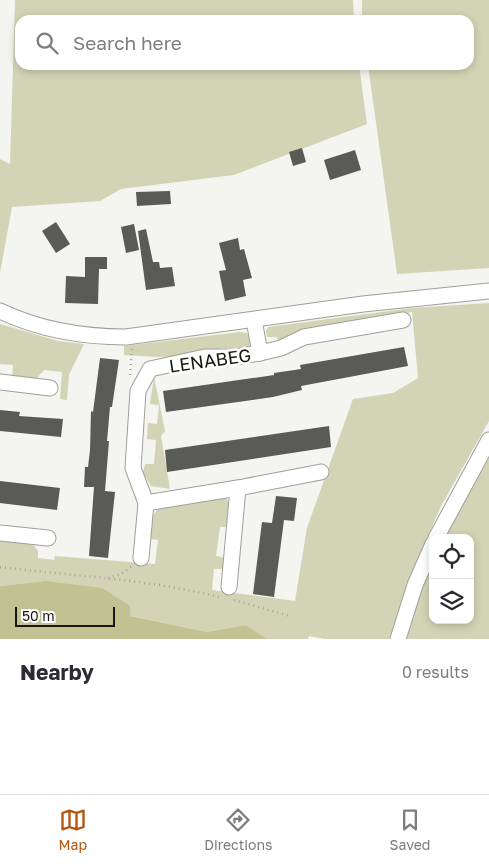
<!DOCTYPE html>
<style>
:root{--surface:#fff;--page:#f7f7f7;--text:#2b2b33;--muted:#7c7c81;--line:#e1e1e2;--accent:#b45309}
body{margin:0;font-family:"Golos Text",sans-serif;background:var(--page);color:var(--text)}
.controls{position:absolute;right:15px;bottom:15px;display:grid;overflow:hidden;border-radius:10px;box-shadow:0 2px 8px #0003}
.controls button{width:45px;height:45px;display:grid;place-items:center;padding:0;border:0;border-bottom:1px solid var(--line);background:var(--surface);color:var(--text);font:25px sans-serif}
.scale{position:absolute;left:15px;bottom:12px;width:100px;box-sizing:border-box;padding-left:5px;border:2px solid #161615;border-top:0;font-size:14px;line-height:18px;white-space:nowrap;color:#161615;-webkit-text-stroke:4px #fffffe;paint-order:stroke}
.list{margin:0;padding:0;list-style:none}
h2{display:flex;justify-content:space-between;align-items:center;height:65px;margin:0;padding:0 20px;font-size:21px}
h2 small{font-size:16px;font-weight:400;color:var(--muted)}
.icon{flex:none;width:28px;height:28px;fill:none;stroke:currentColor;stroke-width:2;stroke-linecap:round;stroke-linejoin:round}
.map{position:relative;flex:none;width:489px;height:639px;overflow:hidden}
.search{position:absolute;background:var(--surface);box-shadow:0 2px 8px #0003;left:15px;right:15px;top:15px;height:55px;display:flex;align-items:center;gap:12px;box-sizing:border-box;padding:0 18px;border-radius:15px;color:var(--muted);font-size:19px}
.sheet{height:155px;background:var(--surface)}
nav{display:flex;justify-content:space-around;align-items:center;box-sizing:border-box;height:70px;border-top:1px solid var(--line);background:var(--surface);font-size:14px;color:var(--muted)}
nav a{display:grid;justify-items:center;gap:2px}
nav .on{color:var(--accent)}
.map>svg:first-child{display:block}
.green{fill:#d3d3b5}
.water{fill:#c1c191}
.building{fill:#5a5a57}
.lines{fill:none;stroke-linecap:round;stroke-linejoin:round}
.minor-casing{stroke:#9f9f9b;stroke-width:17}
.path{stroke:#a4a4a1;stroke-width:2.5;stroke-dasharray:1 4;stroke-linecap:butt}
.minor{stroke:#fff;stroke-width:15}
.labels{text-anchor:middle;dominant-baseline:central;stroke-width:5;stroke-linejoin:round;paint-order:stroke}
.street-label{font-size:18px;fill:#161615;stroke:#fffffe}
</style>
<div class="map">
<svg width="489" height="639" viewBox="0 0 489 639">
<rect width="100%" height="100%" fill="#f4f4f0"/>
<g class="green">
<polygon points="15,0 353,0 354,20 20,20 20,65 359,65 367,124 234,175 121,189 100,201 12,207 0,273 0,159 10,164"/>
<polygon points="362,0 489,0 489,268 397,274 368,65 469,65 469,20 362,20"/>
<path d="M489,303V421L441,506L417,561L389,639H325L309,636L308,639H267L246,625L207,632L130,616L45,581L0,586V540L32,543L38,551V558L54,560L55,556L155,564L158,540L150,539C151,526 149,515 161,507L222,497L226,498L231,507L229,527H220L216,556L225,558L223,569H214L212,590L295,601L307,528L353,399L393,393L418,378L412,312L304,332L278,341L277,337H267L266,331L268,327L412,308Z"/>
<polygon points="0,324 58,341 84,344 69,375 67,400 60,399 62,372 44,370 35,380 12,377 13,365 0,364"/>
<polygon points="240,332 247,333 250,337 250,345 244,349 222,348 187,356 157,357 124,355 124,346"/>
<polygon points="154,377 165,431 161,436 170,489 151,486 143,473 145,464 154,464 156,440 147,439 148,423 157,424 159,405 150,404"/>
<polygon points="489,458 489,639 403,639 433,560 433,620 470,620 470,538 443,538 451,520"/>
</g>
<polygon class="water" points="45,581 102,588 130,606 130,616 207,632 246,625 267,639 0,639 0,586"/>
<g class="building">
<polygon points="302,148 306,162 293,166 289,152"/>
<polygon points="355,150 361,170 330,180 324,160"/>
<polygon points="170,191 171,204 137,206 136,192"/>
<polygon points="56,222 70,244 56,253 42,231"/>
<polygon points="134,224 139,250 126,253 121,227"/>
<polygon points="146,229 153,262 159,262 160,268 172,267 175,286 146,290 138,231"/>
<polygon points="238,238 240,250 244,249 252,278 243,280 246,296 225,301 219,271 226,270 219,243"/>
<polygon points="85,257 107,257 107,269 99,269 98,304 65,303 66,276 85,277"/>
<polygon points="404,347 408,366 301,386 302,390 273,397 166,412 163,391 274,375 274,373 301,369 300,365"/>
<polygon points="100,358 119,360 112,407 110,407 107,441 109,441 105,491 115,492 108,558 89,556 94,487 84,487 85,467 88,467 90,450 91,411 93,412"/>
<polygon points="0,410 20,412 19,416 63,419 61,437 0,431"/>
<polygon points="329,426 331,447 167,472 165,450"/>
<polygon points="0,481 60,488 57,510 0,503"/>
<polygon points="276,496 297,498 294,521 284,520 274,597 253,594 262,522 272,523"/>
</g>
<g class="lines">
<g class="minor-casing">
<g id="minor">
<path d="M0,311C40,330 82,337 126,337L363,304L489,291"/>
<polyline points="254,320 260,353"/>
<polyline points="0,382 50,388"/>
<polyline points="146,503 238,488"/>
<polyline points="0,533 48,538"/>
<polyline points="436,538 489,440"/>
<polyline points="141,558 146,503 133,468 138,391 150,369 205,357 236,357 260,353 281,348 304,337 403,320"/>
<polyline points="229,587 238,488 321,472"/>
<polyline points="398,639 415,585 433,544"/>
</g>
</g>
<g class="path">
<polyline points="130,375 132,348"/>
<path d="M0,567C73,576 147,579 219,597"/>
<polyline points="108,578 121,574 132,566"/>
<polyline points="234,600 290,616"/>
</g>
<use href="#minor" class="minor"/>
</g>
<g class="labels">
<g class="street-label">
<text transform="translate(210 360) rotate(-8)">LENABEG</text>
</g>
</g>
</svg>
<div class="controls">
<button><svg class="icon" aria-label="locate" viewBox="0 0 24 24"><circle cx="12" cy="12" r="6"/><path d="M12 2v4M12 18v4M2 12h4M18 12h4"/></svg></button>
<button><svg class="icon" aria-label="layers" viewBox="0 0 24 24"><path d="M12 4l9 5-9 5-9-5zM3 14l9 5 9-5"/></svg></button>
</div>
<div class="scale">50 m</div>
<div class="search"><svg class="icon" aria-label="search" viewBox="0 0 24 24"><circle cx="10" cy="10" r="6"/><path d="M15 15l6 6"/></svg>Search here</div>
</div>
<section class="sheet">
<h2>Nearby<small>0 results</small></h2>
<ul class="list">
</ul>
</section>
<nav>
<a class="on"><svg class="icon" aria-label="map" viewBox="0 0 24 24"><path d="M3 6l6-2 6 2 6-2v14l-6 2-6-2-6 2zM9 4v14M15 6v14"/></svg>Map</a>
<a><svg class="icon" aria-label="directions" viewBox="0 0 24 24"><path d="M12 3l9 9-9 9-9-9zM9 14v-3h6M13 9l2 2-2 2"/></svg>Directions</a>
<a><svg class="icon" aria-label="saved" viewBox="0 0 24 24"><path d="M7 4h10v16l-5-4-5 4z"/></svg>Saved</a>
</nav>
